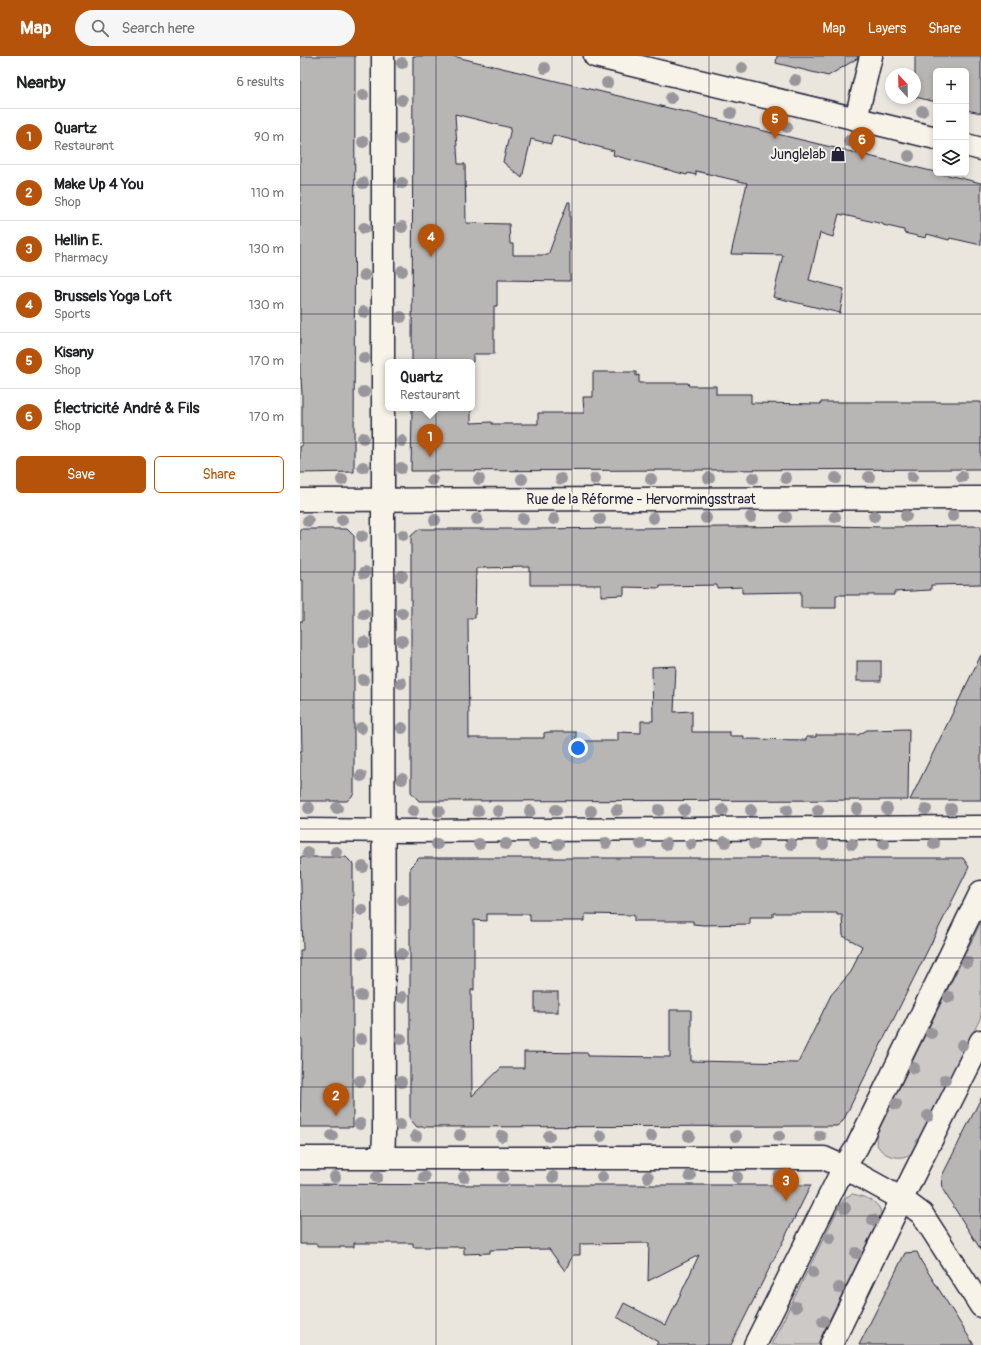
<!DOCTYPE html>
<meta charset="utf-8">
<style>
:root{--surface:#fff;--page:#f6f6f6;--text:#202124;--muted:#757577;--line:#e0e0e0;--accent:#b45309}
body{margin:0;font-family:Pangolin,sans-serif;background:var(--page);color:var(--text)}
.controls{position:absolute;right:12px;top:12px;display:grid;overflow:hidden;border-radius:6px;box-shadow:0 2px 6px #0003}
.controls button{width:36px;height:36px;display:grid;place-items:center;padding:0;border:0;border-bottom:1px solid var(--line);background:var(--surface);color:var(--text);font:20px sans-serif}
.compass{position:absolute;left:585px;top:12px;width:36px;height:36px;border-radius:50%;background:var(--surface);box-shadow:0 2px 6px #0003;rotate:338deg}
.you{position:absolute;left:278px;top:692px;width:14px;height:14px;margin:-10px;border:3px solid #fff;border-radius:50%;background:#1a73e8;box-shadow:0 0 0 6px #1a73e833}
.badge{display:grid;place-items:center;width:26px;height:26px;border-radius:50%;background:var(--accent);color:#fff;font-size:13px;font-weight:700}
.pin{position:absolute;translate:-50% -33px;filter:drop-shadow(0 1px 2px #0008)}
.pin::after{content:'';position:absolute;top:21px;width:14px;height:12px;background:inherit;clip-path:polygon(0 0,100% 0,50% 100%)}
.popup{position:absolute;left:85px;top:303px;width:90px;height:52px;box-sizing:border-box;display:grid;place-content:center;border-radius:6px;background:var(--surface);filter:drop-shadow(0 1px 3px #0005);font-size:13px;white-space:nowrap;color:var(--muted)}
.popup b{font-size:15px;color:var(--text)}
.popup::after{content:'';position:absolute;left:50%;top:100%;margin-left:-8px;border:8px solid transparent;border-top-color:var(--surface)}
.list{margin:0;padding:0;list-style:none}
h2{display:flex;justify-content:space-between;align-items:center;height:52px;margin:0;padding:0 16px;font-size:17px}
h2 small{font-size:13px;font-weight:400;color:var(--muted)}
.list li{display:grid;grid-template-columns:26px 1fr auto;gap:12px;align-items:center;box-sizing:border-box;height:56px;padding:0 16px;border-top:1px solid var(--line)}
.list b{display:block;font-size:15px;white-space:nowrap}
.list p{margin:0;font-size:13px;white-space:nowrap;color:var(--muted)}
.list em{font-size:13px;font-style:normal;color:var(--muted)}
.actions{display:flex;gap:8px;padding:12px 16px}
.actions a{flex:1;padding:9px 0;border:1px solid var(--accent);border-radius:6px;text-align:center;font-size:14px;color:var(--accent)}
.actions .main{background:var(--accent);color:#fff}
.icon{flex:none;width:22px;height:22px;fill:none;stroke:currentColor;stroke-width:2;stroke-linecap:round;stroke-linejoin:round}
.map{position:relative;flex:none;width:681px;height:1289px;overflow:hidden}
header{display:flex;align-items:center;gap:24px;box-sizing:border-box;height:56px;padding:0 20px;background:var(--accent);color:#fff}
header strong{font-size:19px}
nav{display:flex;gap:22px;margin-inline-start:auto;font-size:14px}
.search{width:280px;height:36px;background:var(--page);display:flex;align-items:center;gap:10px;box-sizing:border-box;padding:0 14px;border-radius:22px;color:var(--muted);font-size:15px}
main{display:flex}
aside{flex:1;background:var(--surface)}
.map>svg:first-child{display:block}
.green{fill:#cdc9c6;stroke:#787680}
.building{fill:#b8b6b5;stroke:#22223b;fill-rule:evenodd}
.lines{fill:none;stroke-linecap:round;stroke-linejoin:round}
.minor-casing{stroke:#22223b;stroke-width:25}
.major-casing{stroke:#22223b;stroke-width:25}
.minor{stroke:#f7f3e8;stroke-width:22}
.major{stroke:#f7f3e8;stroke-width:22}
.tree{fill:#98969b}
.grid{fill:none;stroke:#22223b;stroke-width:1;stroke-opacity:0.55}
.labels{text-anchor:middle;dominant-baseline:central;stroke-width:4;stroke-linejoin:round;paint-order:stroke}
.poi-label{font-size:14px;fill:#22223b;stroke:#f7f3e8;text-anchor:end}
.street-label{font-size:14px;fill:#22223b;stroke:#f7f3e8}
</style>
<header>
<strong>Map</strong>
<div class="search"><svg class="icon" aria-label="search" viewBox="0 0 24 24"><circle cx="10" cy="10" r="6"/><path d="M15 15l6 6"/></svg>Search here</div>
<nav><a>Map</a><a>Layers</a><a>Share</a></nav>
</header>
<main>
<aside>
<h2>Nearby<small>6 results</small></h2>
<ul class="list">
<li><span class="badge">1</span><div><b>Quartz</b><p>Restaurant</p></div><em>90 m</em></li>
<li><span class="badge">2</span><div><b>Make Up 4 You</b><p>Shop</p></div><em>110 m</em></li>
<li><span class="badge">3</span><div><b>Hellin E.</b><p>Pharmacy</p></div><em>130 m</em></li>
<li><span class="badge">4</span><div><b>Brussels Yoga Loft</b><p>Sports</p></div><em>130 m</em></li>
<li><span class="badge">5</span><div><b>Kisany</b><p>Shop</p></div><em>170 m</em></li>
<li><span class="badge">6</span><div><b>Électricité André &amp; Fils</b><p>Shop</p></div><em>170 m</em></li>
</ul>
<div class="actions"><a class="main">Save</a><a>Share</a></div>
</aside>
<div class="map">
<svg width="681" height="1289" viewBox="0 0 681 1289">
<rect width="100%" height="100%" fill="#eae6de"/>
<filter id="ink" filterUnits="userSpaceOnUse"><feTurbulence type="fractalNoise" baseFrequency=".025" numOctaves="2"/><feDisplacementMap in="SourceGraphic" scale="8" xChannelSelector="R" yChannelSelector="G"/><feConvolveMatrix kernelMatrix="1 2 1 2 8 2 1 2 1" color-interpolation-filters="sRGB"/></filter>
<g filter="url(#ink)">
<g class="green">
<path d="M681,866V961L614,1095C602,1109 570,1098 577,1077Z"/>
<path d="M552,1138C563,1140 581,1145 581,1159L517,1289H471L540,1149L546,1141Z"/>
</g>
<g class="building">
<polygon points="0,0 55,0 54,416 0,417 0,390 2,390 2,338 1,322 0,322"/>
<polygon points="113,0 152,0 681,127 681,189 650,182 649,184 627,178 626,182 604,177 604,174 583,169 583,168 539,158 533,181 520,177 509,224 544,233 540,257 473,241 483,199 431,198 447,127 396,115 396,119 388,117 387,119 313,99 314,95 253,79 251,88 231,83 222,122 203,106 211,72 155,58 158,108 165,108 166,167 209,168 210,188 213,188 213,199 248,199 268,146 270,146 270,225 197,224 197,250 194,250 194,298 173,298 173,306 112,306"/>
<polygon points="477,0 558,0 558,2 528,20 476,7"/>
<polygon points="615,0 681,0 681,57 666,54 666,15 636,15 636,46 615,41"/>
<polygon points="293,316 336,316 336,320 339,319 339,327 388,327 389,330 416,330 416,338 451,338 451,347 521,348 521,346 681,346 681,413 111,415 112,352 171,352 171,367 192,366 192,368 238,368 238,357 284,357 283,341 293,341"/>
<polygon points="526,470 584,471 681,470 681,528 631,529 631,534 594,536 594,539 536,539 536,552 501,552 501,536 442,537 442,531 417,532 417,529 360,530 360,532 324,531 324,539 301,540 301,529 230,529 230,511 176,512 175,562 168,562 169,682 244,682 244,677 248,676 276,676 276,685 318,685 318,676 341,677 341,665 353,665 352,611 376,610 374,656 392,655 392,676 430,676 430,680 444,680 444,683 506,684 506,681 516,681 516,679 558,679 567,674 609,673 608,744 119,745 111,736 111,480 119,473 230,473"/>
<polygon points="0,473 47,473 54,480 54,738 47,745 0,745 0,695 2,695 1,653 0,653 0,565 3,565 3,524 0,524"/>
<polygon points="681,599 681,744 610,744"/>
<rect x="557" y="605" width="24" height="20"/>
<polygon points="0,801 46,801 53,808 53,1071 0,1071 2,983 0,983 0,894 3,894"/>
<path d="M119,802H663L669,811L543,1065L537,1070L117,1071L110,1063V811ZM473,857H537V859H542L543,880L562,890L551,916L531,939L498,1007L391,1005V954H370V1001L288,1000V997L224,996V1012H201L172,1040L171,934H174V864L187,865V858H230V865H285V858L334,859V865H393V868L404,869L450,868V861H473Z"/>
<rect x="235" y="936" width="23" height="20"/>
<polygon points="681,1042 681,1194 643,1134 642,1120"/>
<polygon points="0,1128 191,1129 511,1129 431,1289 356,1289 358,1286 317,1261 324,1247 366,1269 399,1199 348,1225 349,1187 280,1188 280,1199 273,1199 265,1215 249,1193 190,1194 190,1197 164,1198 164,1191 113,1191 113,1187 54,1187 54,1191 17,1191 17,1188 0,1188"/>
<polygon points="617,1196 621,1205 674,1289 559,1289 605,1197"/>
</g>
<g class="lines">
<g class="minor-casing">
<g id="minor">
<polyline points="556,63 571,0"/>
<polyline points="0,444 681,442"/>
<polyline points="0,774 108,775 681,771"/>
<polyline points="0,1102 524,1102 544,1111 602,1143 622,1158 681,1250"/>
<polyline points="83,1102 84,1078 83,467 83,0"/>
<polyline points="455,1289 544,1111 557,1091 681,836"/>
<polyline points="531,1289 613,1120 681,985"/>
</g>
</g>
<g class="major-casing">
<g id="major">
<polyline points="295,0 636,82"/>
<polyline points="666,89 681,93"/>
</g>
</g>
<use href="#minor" class="minor"/>
<use href="#major" class="major"/>
</g>
<g class="tree">
<circle cx="102" cy="7" r="6"/>
<circle cx="245" cy="12" r="6"/>
<circle cx="442" cy="12" r="6"/>
<circle cx="495" cy="24" r="6"/>
<circle cx="307" cy="27" r="6"/>
<circle cx="63" cy="39" r="6"/>
<circle cx="371" cy="42" r="6"/>
<circle cx="102" cy="44" r="6"/>
<circle cx="622" cy="55" r="6"/>
<circle cx="431" cy="57" r="6"/>
<circle cx="487" cy="71" r="6"/>
<circle cx="102" cy="83" r="6"/>
<circle cx="549" cy="85" r="6"/>
<circle cx="63" cy="86" r="6"/>
<circle cx="609" cy="100" r="6"/>
<circle cx="63" cy="127" r="6"/>
<circle cx="102" cy="127" r="6"/>
<circle cx="102" cy="171" r="6"/>
<circle cx="64" cy="172" r="6"/>
<circle cx="102" cy="215" r="6"/>
<circle cx="64" cy="219" r="6"/>
<circle cx="64" cy="256" r="6"/>
<circle cx="101" cy="261" r="6"/>
<circle cx="64" cy="302" r="6"/>
<circle cx="64" cy="336" r="6"/>
<circle cx="63" cy="382" r="6"/>
<circle cx="102" cy="385" r="6"/>
<circle cx="63" cy="411" r="6"/>
<circle cx="101" cy="412" r="6"/>
<circle cx="569" cy="421" r="6"/>
<circle cx="612" cy="421" r="6"/>
<circle cx="662" cy="421" r="6"/>
<circle cx="409" cy="422" r="6"/>
<circle cx="453" cy="422" r="6"/>
<circle cx="486" cy="422" r="6"/>
<circle cx="536" cy="422" r="6"/>
<circle cx="179" cy="423" r="6"/>
<circle cx="222" cy="423" r="6"/>
<circle cx="261" cy="423" r="6"/>
<circle cx="295" cy="423" r="6"/>
<circle cx="351" cy="423" r="6"/>
<circle cx="42" cy="424" r="6"/>
<circle cx="132" cy="424" r="6"/>
<circle cx="574" cy="460" r="6"/>
<circle cx="606" cy="460" r="6"/>
<circle cx="653" cy="460" r="6"/>
<circle cx="451" cy="461" r="6"/>
<circle cx="486" cy="461" r="6"/>
<circle cx="535" cy="461" r="6"/>
<circle cx="353" cy="462" r="6"/>
<circle cx="406" cy="462" r="6"/>
<circle cx="177" cy="463" r="6"/>
<circle cx="223" cy="463" r="6"/>
<circle cx="254" cy="463" r="6"/>
<circle cx="300" cy="463" r="6"/>
<circle cx="42" cy="464" r="6"/>
<circle cx="135" cy="464" r="6"/>
<circle cx="8" cy="465" r="6"/>
<circle cx="103" cy="479" r="6"/>
<circle cx="62" cy="480" r="6"/>
<circle cx="64" cy="517" r="6"/>
<circle cx="102" cy="520" r="6"/>
<circle cx="102" cy="557" r="6"/>
<circle cx="64" cy="558" r="6"/>
<circle cx="102" cy="585" r="6"/>
<circle cx="64" cy="586" r="6"/>
<circle cx="63" cy="624" r="6"/>
<circle cx="101" cy="627" r="6"/>
<circle cx="61" cy="672" r="6"/>
<circle cx="102" cy="672" r="6"/>
<circle cx="61" cy="720" r="6"/>
<circle cx="102" cy="723" r="6"/>
<circle cx="9" cy="752" r="6"/>
<circle cx="37" cy="752" r="6"/>
<circle cx="557" cy="753" r="6"/>
<circle cx="587" cy="753" r="6"/>
<circle cx="626" cy="753" r="6"/>
<circle cx="651" cy="753" r="6"/>
<circle cx="256" cy="754" r="6"/>
<circle cx="317" cy="754" r="6"/>
<circle cx="359" cy="754" r="6"/>
<circle cx="384" cy="754" r="6"/>
<circle cx="423" cy="754" r="6"/>
<circle cx="451" cy="754" r="6"/>
<circle cx="487" cy="754" r="6"/>
<circle cx="518" cy="754" r="6"/>
<circle cx="113" cy="755" r="6"/>
<circle cx="139" cy="755" r="6"/>
<circle cx="178" cy="755" r="6"/>
<circle cx="198" cy="755" r="6"/>
<circle cx="230" cy="755" r="6"/>
<circle cx="291" cy="755" r="6"/>
<circle cx="425" cy="786" r="6"/>
<circle cx="306" cy="787" r="6"/>
<circle cx="137" cy="788" r="6"/>
<circle cx="179" cy="788" r="6"/>
<circle cx="206" cy="788" r="6"/>
<circle cx="234" cy="788" r="6"/>
<circle cx="258" cy="788" r="6"/>
<circle cx="341" cy="788" r="6"/>
<circle cx="366" cy="788" r="6"/>
<circle cx="391" cy="788" r="6"/>
<circle cx="454" cy="788" r="6"/>
<circle cx="491" cy="788" r="6"/>
<circle cx="523" cy="788" r="6"/>
<circle cx="552" cy="788" r="6"/>
<circle cx="584" cy="788" r="6"/>
<circle cx="634" cy="788" r="6"/>
<circle cx="36" cy="796" r="6"/>
<circle cx="8" cy="797" r="6"/>
<circle cx="63" cy="811" r="6"/>
<circle cx="103" cy="844" r="6"/>
<circle cx="62" cy="854" r="6"/>
<circle cx="62" cy="897" r="6"/>
<circle cx="102" cy="898" r="6"/>
<circle cx="667" cy="906" r="6"/>
<circle cx="61" cy="940" r="6"/>
<circle cx="102" cy="941" r="6"/>
<circle cx="649" cy="941" r="6"/>
<circle cx="631" cy="977" r="6"/>
<circle cx="61" cy="983" r="6"/>
<circle cx="101" cy="983" r="6"/>
<circle cx="662" cy="989" r="6"/>
<circle cx="614" cy="1012" r="6"/>
<circle cx="645" cy="1024" r="6"/>
<circle cx="60" cy="1025" r="6"/>
<circle cx="101" cy="1026" r="6"/>
<circle cx="596" cy="1048" r="6"/>
<circle cx="628" cy="1060" r="6"/>
<circle cx="60" cy="1068" r="6"/>
<circle cx="100" cy="1069" r="6"/>
<circle cx="160" cy="1079" r="6"/>
<circle cx="32" cy="1080" r="6"/>
<circle cx="116" cy="1080" r="6"/>
<circle cx="202" cy="1080" r="6"/>
<circle cx="249" cy="1080" r="6"/>
<circle cx="301" cy="1080" r="6"/>
<circle cx="351" cy="1080" r="6"/>
<circle cx="389" cy="1080" r="6"/>
<circle cx="436" cy="1080" r="6"/>
<circle cx="479" cy="1080" r="6"/>
<circle cx="520" cy="1080" r="6"/>
<circle cx="390" cy="1120" r="6"/>
<circle cx="479" cy="1120" r="6"/>
<circle cx="35" cy="1121" r="6"/>
<circle cx="77" cy="1121" r="6"/>
<circle cx="124" cy="1121" r="6"/>
<circle cx="164" cy="1121" r="6"/>
<circle cx="203" cy="1121" r="6"/>
<circle cx="253" cy="1121" r="6"/>
<circle cx="302" cy="1121" r="6"/>
<circle cx="348" cy="1121" r="6"/>
<circle cx="437" cy="1121" r="6"/>
<circle cx="545" cy="1152" r="6"/>
<circle cx="573" cy="1164" r="6"/>
<circle cx="530" cy="1182" r="6"/>
<circle cx="556" cy="1197" r="6"/>
<circle cx="513" cy="1216" r="6"/>
<circle cx="539" cy="1232" r="6"/>
<circle cx="496" cy="1251" r="6"/>
<circle cx="523" cy="1265" r="6"/>
</g>
</g>
<path class="grid" d="M136,0V1289M272,0V1289M409,0V1289M545,0V1289M0,129H681M0,258H681M0,387H681M0,516H681M0,644H681M0,773H681M0,902H681M0,1031H681M0,1160H681"/>
<defs>
<g id="shop-bare" transform="scale(1.2)"><path d="M-5-2.5h2.3a2.7 3.5 0 0 1 5.4 0H5L5.5 6h-11ZM-1.5-2.5h3a1.5 2.3 0 0 0-3 0Z" fill="#22223b" stroke="#f7f3e8" stroke-width="2.5" paint-order="stroke"/></g>
</defs>
<g fill-rule="evenodd">
<use href="#shop-bare" x="538" y="98"/>
</g>
<g class="labels">
<g class="poi-label">
<text x="526" y="98">Junglelab</text>
</g>
<g class="street-label">
<text x="341" y="443">Rue de la Réforme - Hervormingsstraat</text>
</g>
</g>
</svg>
<div class="controls">
<button>+</button>
<button>−</button>
<button><svg class="icon" aria-label="layers" viewBox="0 0 24 24"><path d="M12 4l9 5-9 5-9-5zM3 14l9 5 9-5"/></svg></button>
</div>
<svg class="compass" viewBox="-18 -18 36 36"><path d="M0-13l5 13h-10z" fill="#e53935"/><path d="M0 13l5-13h-10z" fill="#757577"/></svg>
<div class="you"></div>
<div class="pin badge" style="left:130px;top:401px">1</div>
<div class="popup"><b>Quartz</b>Restaurant</div>
<div class="pin badge" style="left:36px;top:1060px">2</div>
<div class="pin badge" style="left:486px;top:1145px">3</div>
<div class="pin badge" style="left:131px;top:201px">4</div>
<div class="pin badge" style="left:475px;top:83px">5</div>
<div class="pin badge" style="left:562px;top:104px">6</div>
</div>
</main>
